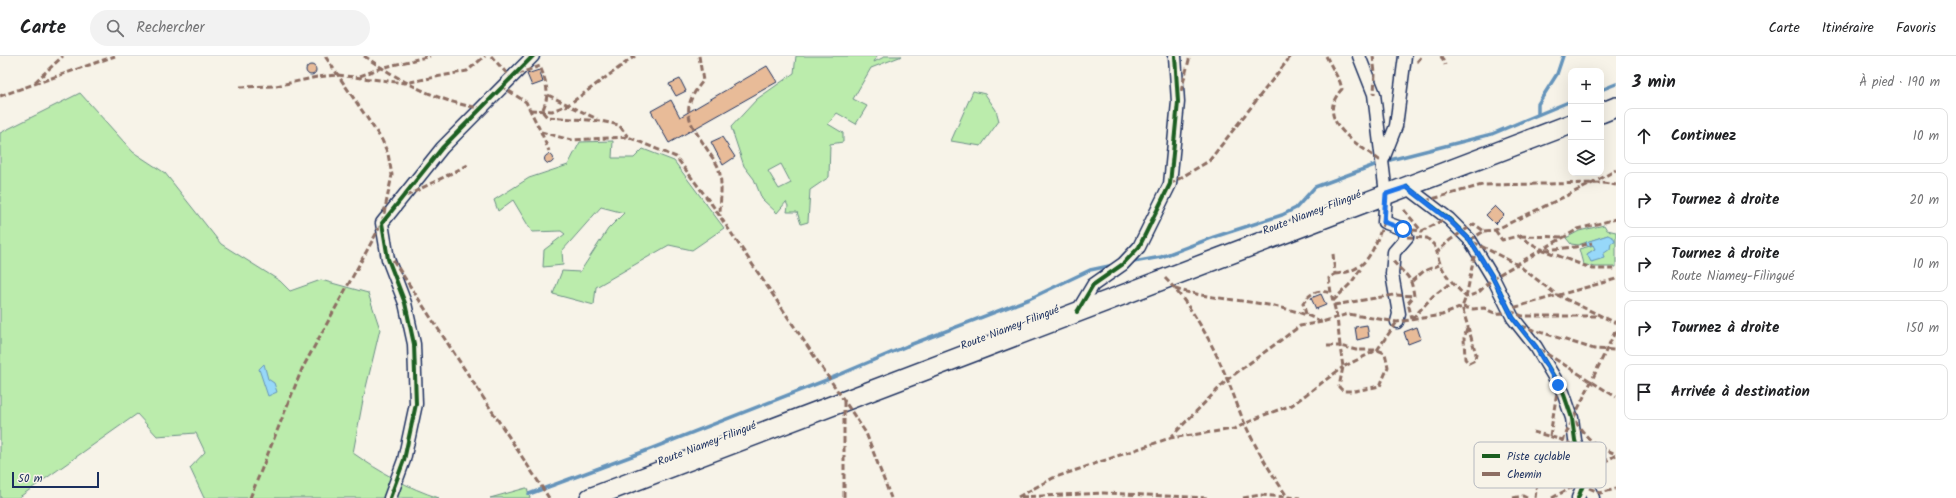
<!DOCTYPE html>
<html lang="fr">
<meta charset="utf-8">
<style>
:root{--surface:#fff;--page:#f2f2f2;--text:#202124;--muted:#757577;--line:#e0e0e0}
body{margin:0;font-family:Kalam,sans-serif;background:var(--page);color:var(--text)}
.controls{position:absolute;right:12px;top:12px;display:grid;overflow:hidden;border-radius:8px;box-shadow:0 4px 16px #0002}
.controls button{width:36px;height:36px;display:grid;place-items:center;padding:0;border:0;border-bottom:1px solid var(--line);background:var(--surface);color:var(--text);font:20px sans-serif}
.scale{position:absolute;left:12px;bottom:10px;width:87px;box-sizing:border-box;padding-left:4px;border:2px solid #1b2f5e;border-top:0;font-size:11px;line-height:14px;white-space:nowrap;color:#1b2f5e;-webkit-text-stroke:3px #f7f3e8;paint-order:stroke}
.stop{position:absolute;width:12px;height:12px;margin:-9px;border:3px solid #1a73e8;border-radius:50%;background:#fff}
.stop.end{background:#1a73e8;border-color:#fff;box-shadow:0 1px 4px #0008}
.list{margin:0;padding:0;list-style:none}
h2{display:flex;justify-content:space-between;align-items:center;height:52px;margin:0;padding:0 16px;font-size:17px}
h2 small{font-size:13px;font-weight:400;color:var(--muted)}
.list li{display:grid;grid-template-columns:26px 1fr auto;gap:12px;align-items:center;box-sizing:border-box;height:56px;margin:0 8px 8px;padding:0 8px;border:1px solid var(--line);border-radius:8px}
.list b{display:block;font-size:15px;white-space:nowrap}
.list p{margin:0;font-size:13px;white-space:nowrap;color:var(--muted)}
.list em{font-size:13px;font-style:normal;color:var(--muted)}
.icon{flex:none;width:22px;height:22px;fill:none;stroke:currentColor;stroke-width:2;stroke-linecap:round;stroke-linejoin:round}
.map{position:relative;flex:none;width:1616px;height:442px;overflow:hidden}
header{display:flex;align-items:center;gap:24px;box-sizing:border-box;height:56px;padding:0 20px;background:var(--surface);border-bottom:1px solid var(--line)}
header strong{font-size:19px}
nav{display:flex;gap:22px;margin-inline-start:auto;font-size:14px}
.search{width:280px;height:36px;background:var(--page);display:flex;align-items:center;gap:10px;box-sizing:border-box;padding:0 14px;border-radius:22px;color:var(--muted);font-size:15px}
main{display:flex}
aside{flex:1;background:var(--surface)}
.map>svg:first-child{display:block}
.green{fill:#bbecac;stroke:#6b8e85;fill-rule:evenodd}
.water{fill:#97d8f9;stroke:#6594bb}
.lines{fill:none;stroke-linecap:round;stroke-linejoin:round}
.stream{stroke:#6594bb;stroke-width:3.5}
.building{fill:#e8bb98;stroke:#1b2f5e}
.street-casing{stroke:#1b2f5e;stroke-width:15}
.primary-casing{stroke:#1b2f5e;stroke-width:22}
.street{stroke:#f7f3e8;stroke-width:12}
.primary{stroke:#f7f3e8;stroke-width:19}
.quiet{stroke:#8d6e63;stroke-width:3;stroke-dasharray:6 3;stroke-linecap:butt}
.cycleway-casing{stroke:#f7f3e8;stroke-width:6}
.cycleway{stroke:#1b5e20;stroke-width:4}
.route{stroke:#1a73e8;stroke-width:5}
.labels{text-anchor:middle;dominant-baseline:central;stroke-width:4;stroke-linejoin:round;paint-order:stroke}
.street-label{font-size:11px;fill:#1b2f5e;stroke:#f7f3e8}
.key{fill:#f7f3e8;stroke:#b5b8bf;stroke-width:1}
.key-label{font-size:11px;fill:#1b2f5e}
</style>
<header>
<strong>Carte</strong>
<div class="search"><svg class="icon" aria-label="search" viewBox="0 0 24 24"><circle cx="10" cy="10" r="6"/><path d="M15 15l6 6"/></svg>Rechercher</div>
<nav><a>Carte</a><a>Itinéraire</a><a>Favoris</a></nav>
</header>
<main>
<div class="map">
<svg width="1616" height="442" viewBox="0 0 1616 442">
<rect width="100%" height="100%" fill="#f7f3e8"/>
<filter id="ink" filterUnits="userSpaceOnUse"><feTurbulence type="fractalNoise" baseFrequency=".025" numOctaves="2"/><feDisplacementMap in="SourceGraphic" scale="8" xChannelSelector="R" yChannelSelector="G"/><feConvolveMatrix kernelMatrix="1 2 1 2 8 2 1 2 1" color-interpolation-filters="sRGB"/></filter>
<g filter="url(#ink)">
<g class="green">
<path d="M796,0H877L874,6L884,1L883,0H902L871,12L853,43L867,50L856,68L837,57L828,68L843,77V86L830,88L829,121L810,134L808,166L801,168L797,156H787L788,150L786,146L777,157L762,143L754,123L744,110L731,71L757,43L794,17ZM781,108L791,127L779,133L768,115Z"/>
<polygon points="973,35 985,38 996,54 999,65 981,90 951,85"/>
<path d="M80,37L133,96L165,117L221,188L280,225L290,235L321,224L368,237L380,273L363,344L353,397C380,416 408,432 439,442H204L190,412L205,396L196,377L157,380L137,358L18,442H0V77Z"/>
<polygon points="613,85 612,102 634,102 643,93 674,105 724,172 692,194 669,189 596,231 594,249 553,238 562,215 580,216 608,173 624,157 601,151 562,195 563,209 543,211 544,194 565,178 561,175 532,176 513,144 498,155 494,144 529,122 568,109 580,86"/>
<polygon points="1604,169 1607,174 1616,176 1616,211 1594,211 1583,208 1579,193 1594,189 1595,193 1587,198 1592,206 1603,198 1608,179 1578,189 1571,188 1566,182 1579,175"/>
<polygon points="527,432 530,442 490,442 526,432"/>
</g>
<g class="water">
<polygon points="1608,179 1614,182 1615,186 1611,187 1610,193 1603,198 1604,202 1591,206 1587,198 1595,193 1593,189 1587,190 1586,186"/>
<polygon points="264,308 268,323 274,327 277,336 268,340 259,313"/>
</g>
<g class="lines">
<g class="stream">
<polyline points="1601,34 1616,28"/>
<polyline points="1538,58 1538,48 1557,18 1563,0"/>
<polyline points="1386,105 1492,78 1571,45"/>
<polyline points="1128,207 1161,201 1214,181 1282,159 1296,152 1315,131 1380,107"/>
<polyline points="529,438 640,397 829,323 907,290 1029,243 1090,214 1114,209"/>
</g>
</g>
<g class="building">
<circle cx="311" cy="14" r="5"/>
<polygon points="767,10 777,26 669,87 651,55 671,44 680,61"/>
<polygon points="539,14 543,26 532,30 527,18"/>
<polygon points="680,23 686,35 676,40 669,28"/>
<polygon points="722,81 735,101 723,109 711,86"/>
<circle cx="549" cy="103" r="4.5"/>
<polygon points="1495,150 1504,159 1495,168 1486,159"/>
<polygon points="1321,238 1326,249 1316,253 1311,242"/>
<polygon points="1367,269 1369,281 1357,284 1355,271"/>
<polygon points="1417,271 1421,283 1408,288 1404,276"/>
</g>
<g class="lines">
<g class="street-casing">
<g id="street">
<polyline points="1359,0 1374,38 1386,138 1384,166 1403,173 1407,181 1394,196 1392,218 1399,258 1397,266"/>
<polyline points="1383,103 1396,70 1405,0"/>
<polyline points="1407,131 1449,163 1470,184 1493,222 1513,262 1536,291 1563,336 1572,362 1575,384 1585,424 1578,442"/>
<polyline points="1077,256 1093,229 1123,208 1139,191 1170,128 1178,46 1175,0"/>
<polyline points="1585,424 1593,442"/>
<polyline points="390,442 404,404 416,348 414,288 405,247 388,203 382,167 442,92 533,0"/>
</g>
</g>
<g class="primary-casing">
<g id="primary">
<polyline points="1601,57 1616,51"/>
<polyline points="590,442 1571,68"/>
</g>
</g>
<use href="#street" class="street"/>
<use href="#primary" class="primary"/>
<g class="quiet">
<path d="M364,0C399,24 437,46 480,52"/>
<path d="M491,0L510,21L540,10C546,26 551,38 542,55L547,61L601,65L619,69L628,81"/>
<path d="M699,0L703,25C676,57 692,68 710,98C713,103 718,108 719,114C723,129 720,145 720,160"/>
<path d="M1326,0L1340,26L1342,33C1312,65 1360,89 1382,106"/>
<polyline points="1373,0 1375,17 1374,38"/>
<polyline points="1441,0 1445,9"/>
<polyline points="1417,6 1422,0"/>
<polyline points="360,20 381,12 430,0"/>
<polyline points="35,26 63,0"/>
<polyline points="501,30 526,46 541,76 571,84 628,81 676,101 713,150 866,377 891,442"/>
<polyline points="240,31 276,30 317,21 337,19 405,27 467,15 485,0"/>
<polyline points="1181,35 1190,0"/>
<polyline points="548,39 597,63"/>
<polyline points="0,40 115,0"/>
<polyline points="530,54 552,55 568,49 635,0"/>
<polyline points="541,76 549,95"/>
<polyline points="1170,128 1209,105 1291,0"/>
<polyline points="406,140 470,108"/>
<polyline points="1425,145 1482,129 1603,127 1616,129"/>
<polyline points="1404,154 1423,177"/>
<polyline points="1403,173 1422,175 1447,162"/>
<polyline points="1495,174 1502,184 1518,180 1543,194 1593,213 1616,213"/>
<polyline points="1484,175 1495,174 1593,127 1616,114"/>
<polyline points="1520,180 1564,181"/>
<polyline points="1407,181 1427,182 1434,189 1437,196"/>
<path d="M1470,184L1484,175L1474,168L1450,184L1437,196C1440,216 1453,227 1466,241L1478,237L1493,222L1578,173L1616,163"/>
<polyline points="1473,186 1518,209 1557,239 1616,267"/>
<polyline points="1545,194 1575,191 1592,187"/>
<polyline points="1333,198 1335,218 1329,222 1331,237 1337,261 1340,290 1356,294 1377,294 1385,297 1388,311 1380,330 1355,335 1343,335 1339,331 1343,311"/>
<polyline points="393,204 549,442"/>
<path d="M1393,205C1406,221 1411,217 1414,240L1408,247L1412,263"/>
<path d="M1335,218C1369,215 1373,194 1384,166"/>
<path d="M1165,222C1192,250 1213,288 1227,323C1234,338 1238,353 1245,368C1257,395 1272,418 1288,442"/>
<polyline points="1412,225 1424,215 1439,209"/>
<path d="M1175,233C1223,247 1278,243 1322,266L1348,258L1397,266L1442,259L1462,251C1470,233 1470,213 1476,194"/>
<polyline points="1333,245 1351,227 1362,211"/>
<polyline points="1334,249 1394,239 1414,240"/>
<polyline points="1510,255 1522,260 1601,260"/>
<path d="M1306,258L1303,247C1311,236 1318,233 1331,237"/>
<polyline points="1412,263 1433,240 1452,226"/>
<polyline points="1521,270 1594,293 1616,294"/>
<path d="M1467,273L1464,282L1465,303L1469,307L1475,304L1476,298L1462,251L1473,253L1485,252C1495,260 1506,258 1516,251L1616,223"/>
<polyline points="1327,290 1340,290 1343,311 1377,294 1397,266"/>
<polyline points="1539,293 1616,341"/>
<polyline points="844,345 844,442"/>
<path d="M1575,365C1588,384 1595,390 1616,398"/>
<polyline points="1533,376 1563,384 1576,391"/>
<polyline points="1550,380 1558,329"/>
<polyline points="1170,382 1228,323 1300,270 1322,266"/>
<polyline points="1589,432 1600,437 1616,433"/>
<polyline points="1018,441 1053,422 1170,382 1234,373 1264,359 1292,349 1343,311"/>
<polyline points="1021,441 1104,437 1209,442"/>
<polyline points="250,442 302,313 382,167 392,119 388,98 382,84 325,0"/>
<polyline points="1243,442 1260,439 1300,442"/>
<polyline points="1513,442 1523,440 1527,442"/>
<polyline points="1535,442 1537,427 1563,384 1616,274"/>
<polyline points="1552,442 1585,424 1604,406 1616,399"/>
</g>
<g class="cycleway-casing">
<g id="cycleway">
<polyline points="1407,131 1449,163 1470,184 1493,222 1513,262 1536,291 1563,336 1572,362 1575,384 1585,424 1578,442"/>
<polyline points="1077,256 1093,229 1123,208 1139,191 1170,128 1178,46 1175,0"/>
<polyline points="390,442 404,404 416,348 414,288 405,247 388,203 382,167 442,92 533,0"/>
</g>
</g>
<use href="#cycleway" class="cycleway"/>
</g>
</g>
<g class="lines" filter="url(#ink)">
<polyline class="route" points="1403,173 1384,166 1386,138 1407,131 1449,164 1470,184 1493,222 1513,262 1536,291 1558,329"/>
</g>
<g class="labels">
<g class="street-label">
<text transform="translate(1312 157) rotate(-21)">Route Niamey-Filingué</text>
<text transform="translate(1010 272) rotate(-21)">Route Niamey-Filingué</text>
<text transform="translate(707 388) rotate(-21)">Route Niamey-Filingué</text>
</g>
</g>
<rect x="1474" y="386" width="132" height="46" rx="6" class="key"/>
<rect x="1482" y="398" width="18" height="4" fill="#1b5e20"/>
<rect x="1482" y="416" width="18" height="4" fill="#8d6e63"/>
<g class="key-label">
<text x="1507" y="404">Piste cyclable</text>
<text x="1507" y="422">Chemin</text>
</g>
</svg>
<div class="controls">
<button>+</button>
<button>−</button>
<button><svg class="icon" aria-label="layers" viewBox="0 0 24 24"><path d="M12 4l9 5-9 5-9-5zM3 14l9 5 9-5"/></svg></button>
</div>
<div class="scale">50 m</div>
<div class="stop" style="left:1403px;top:173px"></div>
<div class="stop end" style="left:1558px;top:329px"></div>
</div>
<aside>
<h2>3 min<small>À pied · 190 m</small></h2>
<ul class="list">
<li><svg class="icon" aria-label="ahead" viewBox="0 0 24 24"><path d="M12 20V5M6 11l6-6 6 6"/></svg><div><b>Continuez</b></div><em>10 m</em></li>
<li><svg class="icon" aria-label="right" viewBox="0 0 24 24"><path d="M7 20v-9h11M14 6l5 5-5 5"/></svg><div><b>Tournez à droite</b></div><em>20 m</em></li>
<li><svg class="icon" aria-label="right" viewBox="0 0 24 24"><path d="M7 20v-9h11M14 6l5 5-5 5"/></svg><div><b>Tournez à droite</b><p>Route Niamey-Filingué</p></div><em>10 m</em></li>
<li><svg class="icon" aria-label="right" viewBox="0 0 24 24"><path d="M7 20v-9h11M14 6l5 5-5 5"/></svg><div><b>Tournez à droite</b></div><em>150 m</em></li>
<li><svg class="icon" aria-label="arrive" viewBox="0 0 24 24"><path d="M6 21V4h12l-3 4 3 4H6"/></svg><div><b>Arrivée à destination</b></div></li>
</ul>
</aside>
</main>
